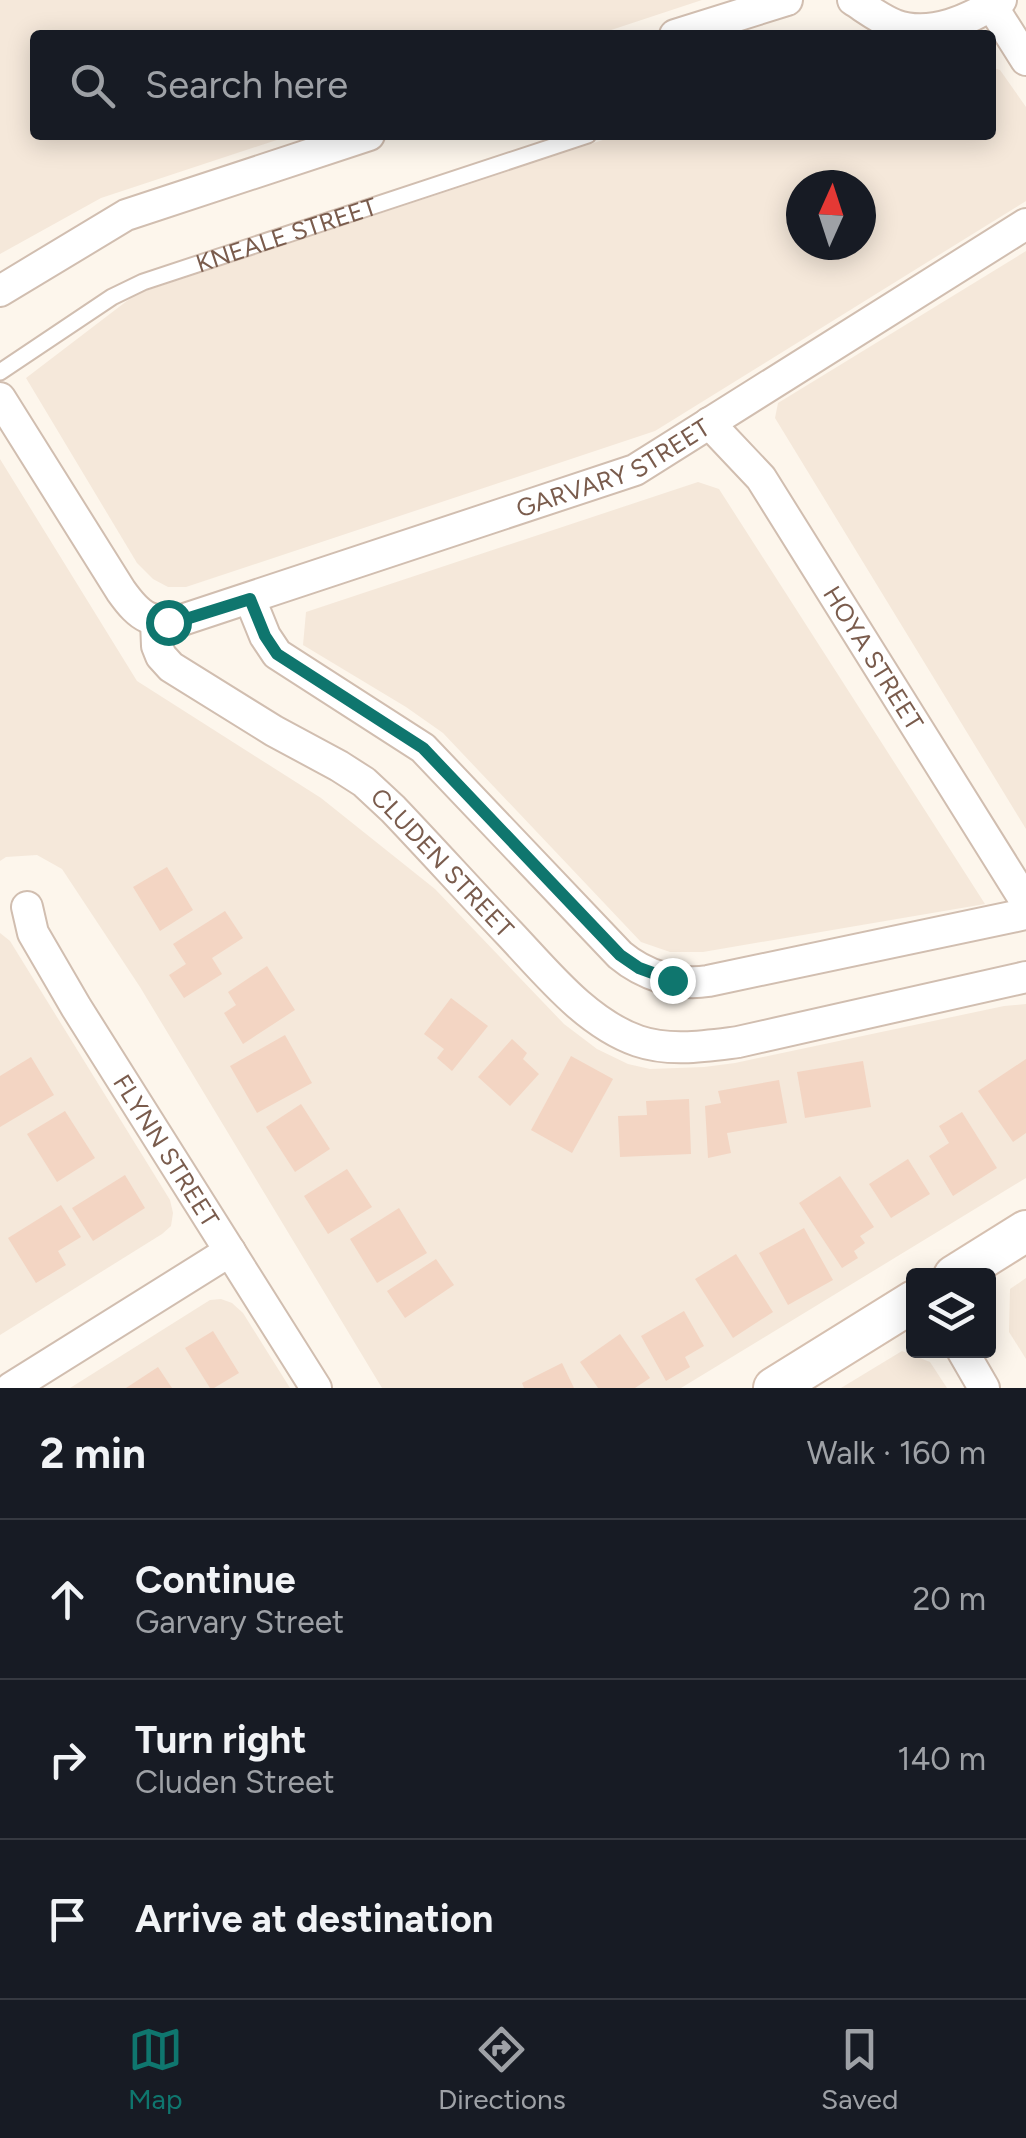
<!DOCTYPE html>
<meta charset="utf-8">
<style>
:root{--surface:#171b24;--page:#242831;--text:#f1f3f6;--muted:#9ea1a6;--line:#363941;--accent:#0f766e}
body{margin:0;font-family:Figtree,sans-serif;background:var(--page);color:var(--text)}
.controls{position:absolute;right:30px;bottom:30px;display:grid;overflow:hidden;border-radius:10px;box-shadow:0 5px 25px #0003}
.controls button{width:90px;height:90px;display:grid;place-items:center;padding:0;border:0;border-bottom:2px solid var(--line);background:var(--surface);color:var(--text);font:50px sans-serif}
.compass{position:absolute;left:786px;top:170px;width:90px;height:90px;border-radius:50%;background:var(--surface);box-shadow:0 5px 25px #0003;rotate:3deg}
.stop{position:absolute;width:30px;height:30px;margin:-22px;border:8px solid #0f766e;border-radius:50%;background:#fff}
.stop.end{background:#0f766e;border-color:#fff;box-shadow:0 2px 10px #0008}
.list{margin:0;padding:0;list-style:none}
h2{display:flex;justify-content:space-between;align-items:center;height:130px;margin:0;padding:0 40px;font-size:42px}
h2 small{font-size:32px;font-weight:400;color:var(--muted)}
.list li{display:grid;grid-template-columns:65px 1fr auto;gap:30px;align-items:center;box-sizing:border-box;height:160px;padding:0 40px;border-top:2px solid var(--line)}
.list b{display:block;font-size:38px;white-space:nowrap}
.list p{margin:0;font-size:32px;white-space:nowrap;color:var(--muted)}
.list em{font-size:32px;font-style:normal;color:var(--muted)}
.icon{flex:none;width:55px;height:55px;fill:none;stroke:currentColor;stroke-width:2;stroke-linecap:round;stroke-linejoin:round}
.map{position:relative;flex:none;width:1026px;height:1388px;overflow:hidden}
.search{position:absolute;background:var(--surface);box-shadow:0 5px 25px #0003;left:30px;right:30px;top:30px;height:110px;display:flex;align-items:center;gap:25px;box-sizing:border-box;padding:0 35px;border-radius:10px;color:var(--muted);font-size:38px}
.sheet{height:610px;background:var(--surface)}
nav{display:flex;justify-content:space-around;align-items:center;box-sizing:border-box;height:140px;border-top:2px solid var(--line);background:var(--surface);font-size:28px;color:var(--muted)}
nav a{display:grid;justify-items:center;gap:5px}
nav .on{color:var(--accent)}
.map>svg:first-child{display:block}
.residential{fill:#f5e8da;fill-rule:evenodd}
.building{fill:#f3d5c3}
.lines{fill:none;stroke-linecap:round;stroke-linejoin:round}
.lane-casing{stroke:#d1beb0;stroke-width:19}
.street-casing{stroke:#d1beb0;stroke-width:34}
.secondary-casing{stroke:#d6c0b0;stroke-width:44}
.lane{stroke:#fff;stroke-width:15}
.street{stroke:#fff;stroke-width:30}
.secondary{stroke:#fff;stroke-width:40}
.route{stroke:#0f766e;stroke-width:12}
.labels{text-anchor:middle;dominant-baseline:central;stroke-width:8;stroke-linejoin:round;paint-order:stroke}
.street-label{font-size:25px;fill:#7a5c4d;stroke:#fffaf3}
</style>
<div class="map">
<svg width="1026" height="1388" viewBox="0 0 1026 1388">
<rect width="100%" height="100%" fill="#fdf6ec"/>
<g class="residential">
<polygon points="0,0 702,0 596,35 35,35 35,135 292,135 101,198 0,254"/>
<path d="M991,67L1000,70L1026,107V201L655,431L186,587H168L153,579L137,563L26,378L136,294L618,135H991ZM801,185H861V245H801Z"/>
<polygon points="1026,251 1026,829 775,418 778,403"/>
<polygon points="0,459 137,681 321,798 435,889 564,1024 597,1049 628,1064 650,1069 704,1067 735,1063 1004,1006 1026,1004 1026,1178 681,1388 382,1388 140,987 62,869 37,855 6,857 0,861"/>
<polygon points="698,482 719,489 985,904 703,952 670,952 641,942 443,733 406,707 303,645 306,612"/>
<polygon points="0,933 10,941 170,1200 173,1213 171,1226 162,1234 0,1335"/>
<polygon points="1026,1278 1026,1359 1009,1332 1010,1289"/>
<polygon points="221,1299 232,1303 243,1313 290,1388 70,1388 210,1300"/>
<polygon points="902,1351 930,1362 947,1388 841,1388"/>
</g>
<g class="building">
<polygon points="167,867 193,910 160,931 133,887"/>
<polygon points="225,911 243,938 212,958 222,974 184,998 169,975 186,964 173,944"/>
<polygon points="267,966 295,1010 243,1044 224,1013 236,1005 228,992"/>
<polygon points="451,998 488,1026 452,1071 437,1058 444,1049 424,1034"/>
<polygon points="285,1035 312,1083 257,1113 230,1066"/>
<polygon points="512,1039 527,1053 523,1059 539,1074 510,1106 478,1077"/>
<polygon points="571,1056 613,1079 572,1153 531,1130"/>
<polygon points="31,1057 54,1095 0,1127 0,1076"/>
<polygon points="1026,1059 1026,1133 1013,1142 978,1091"/>
<polygon points="863,1061 871,1107 805,1118 797,1072"/>
<polygon points="779,1080 787,1123 727,1133 731,1153 708,1158 705,1106 721,1103 718,1091"/>
<polygon points="689,1099 691,1154 620,1157 618,1116 647,1115 646,1101"/>
<polygon points="301,1104 330,1149 295,1172 266,1127"/>
<polygon points="65,1111 95,1158 57,1182 27,1134"/>
<polygon points="962,1112 997,1168 953,1196 929,1156 949,1143 939,1126"/>
<polygon points="908,1159 930,1194 891,1218 869,1184"/>
<polygon points="347,1169 372,1207 328,1234 304,1196"/>
<polygon points="125,1175 145,1208 93,1241 72,1208"/>
<polygon points="840,1176 874,1227 860,1236 865,1243 854,1251 858,1258 842,1268 799,1203"/>
<polygon points="61,1205 81,1237 58,1251 66,1265 36,1283 8,1238"/>
<polygon points="399,1208 427,1253 377,1283 350,1239"/>
<polygon points="804,1228 833,1280 788,1305 759,1253"/>
<polygon points="736,1254 773,1312 733,1338 695,1279"/>
<polygon points="436,1259 454,1285 405,1318 387,1291"/>
<polygon points="684,1311 704,1346 685,1357 690,1367 666,1381 641,1336"/>
<polygon points="213,1331 239,1373 214,1388 210,1388 185,1348"/>
<polygon points="620,1334 650,1378 635,1388 598,1388 580,1362"/>
<polygon points="562,1363 574,1388 524,1388 522,1383"/>
<polygon points="158,1367 172,1388 126,1388"/>
</g>
<g class="lines">
<g class="lane-casing">
<g id="lane">
<path id="s1" d="M0,372L112,297L143,282L588,135"/>
</g>
</g>
<g class="street-casing">
<g id="street">
<path d="M853,0C867,9 880,19 895,25C931,38 970,19 1001,0"/>
<polyline points="992,6 1026,60"/>
<polyline points="675,35 787,0"/>
<polyline points="0,291 126,215 369,135"/>
<path id="s2" d="M0,398L121,591C141,619 151,624 185,619L635,470L1026,224"/>
<path id="s3" d="M709,423L761,478L1026,902"/>
<path d="M250,599L265,636L277,654L423,748L620,955C644,975 677,986 708,981L1026,914"/>
<path id="s4" d="M156,621L157,646L161,656L171,667L274,731L339,766L364,782L393,809C432,850 470,892 509,933C546,972 586,1023 638,1041C670,1052 706,1046 738,1042L1026,977"/>
<path id="s5" d="M27,907L33,933L76,1007L316,1388"/>
<polyline points="962,1350 984,1388"/>
<polyline points="11,1388 230,1251"/>
</g>
</g>
<g class="secondary-casing">
<g id="secondary">
<polyline points="954,1276 1026,1231"/>
<polyline points="774,1388 914,1301"/>
</g>
</g>
<use href="#lane" class="lane"/>
<use href="#street" class="street"/>
<use href="#secondary" class="secondary"/>
</g>
<g class="lines">
<polyline class="route" points="168,622 186,619 250,599 265,636 277,654 423,748 620,955 639,968 672,980"/>
</g>
<g class="labels">
<g class="street-label">
<text stroke="none"><textPath href="#s1" startOffset="320">KNEALE STREET</textPath></text>
<text stroke="none"><textPath href="#s2" startOffset="758">GARVARY STREET</textPath></text>
<text stroke="none"><textPath href="#s3" startOffset="288">HOYA STREET</textPath></text>
<text stroke="none"><textPath href="#s4" startOffset="388">CLUDEN STREET</textPath></text>
<text stroke="none"><textPath href="#s5" startOffset="282">FLYNN STREET</textPath></text>
</g>
</g>
</svg>
<div class="controls">
<button><svg class="icon" aria-label="layers" viewBox="0 0 24 24"><path d="M12 4l9 5-9 5-9-5zM3 14l9 5 9-5"/></svg></button>
</div>
<svg class="compass" viewBox="-18 -18 36 36"><path d="M0-13l5 13h-10z" fill="#e53935"/><path d="M0 13l5-13h-10z" fill="#9ea1a6"/></svg>
<div class="stop" style="left:168px;top:622px"></div>
<div class="stop end" style="left:672px;top:980px"></div>
<div class="search"><svg class="icon" aria-label="search" viewBox="0 0 24 24"><circle cx="10" cy="10" r="6"/><path d="M15 15l6 6"/></svg>Search here</div>
</div>
<section class="sheet">
<h2>2 min<small>Walk · 160 m</small></h2>
<ul class="list">
<li><svg class="icon" aria-label="ahead" viewBox="0 0 24 24"><path d="M12 20V5M6 11l6-6 6 6"/></svg><div><b>Continue</b><p>Garvary Street</p></div><em>20 m</em></li>
<li><svg class="icon" aria-label="right" viewBox="0 0 24 24"><path d="M7 20v-9h11M14 6l5 5-5 5"/></svg><div><b>Turn right</b><p>Cluden Street</p></div><em>140 m</em></li>
<li><svg class="icon" aria-label="arrive" viewBox="0 0 24 24"><path d="M6 21V4h12l-3 4 3 4H6"/></svg><div><b>Arrive at destination</b></div></li>
</ul>
</section>
<nav>
<a class="on"><svg class="icon" aria-label="map" viewBox="0 0 24 24"><path d="M3 6l6-2 6 2 6-2v14l-6 2-6-2-6 2zM9 4v14M15 6v14"/></svg>Map</a>
<a><svg class="icon" aria-label="directions" viewBox="0 0 24 24"><path d="M12 3l9 9-9 9-9-9zM9 14v-3h6M13 9l2 2-2 2"/></svg>Directions</a>
<a><svg class="icon" aria-label="saved" viewBox="0 0 24 24"><path d="M7 4h10v16l-5-4-5 4z"/></svg>Saved</a>
</nav>
